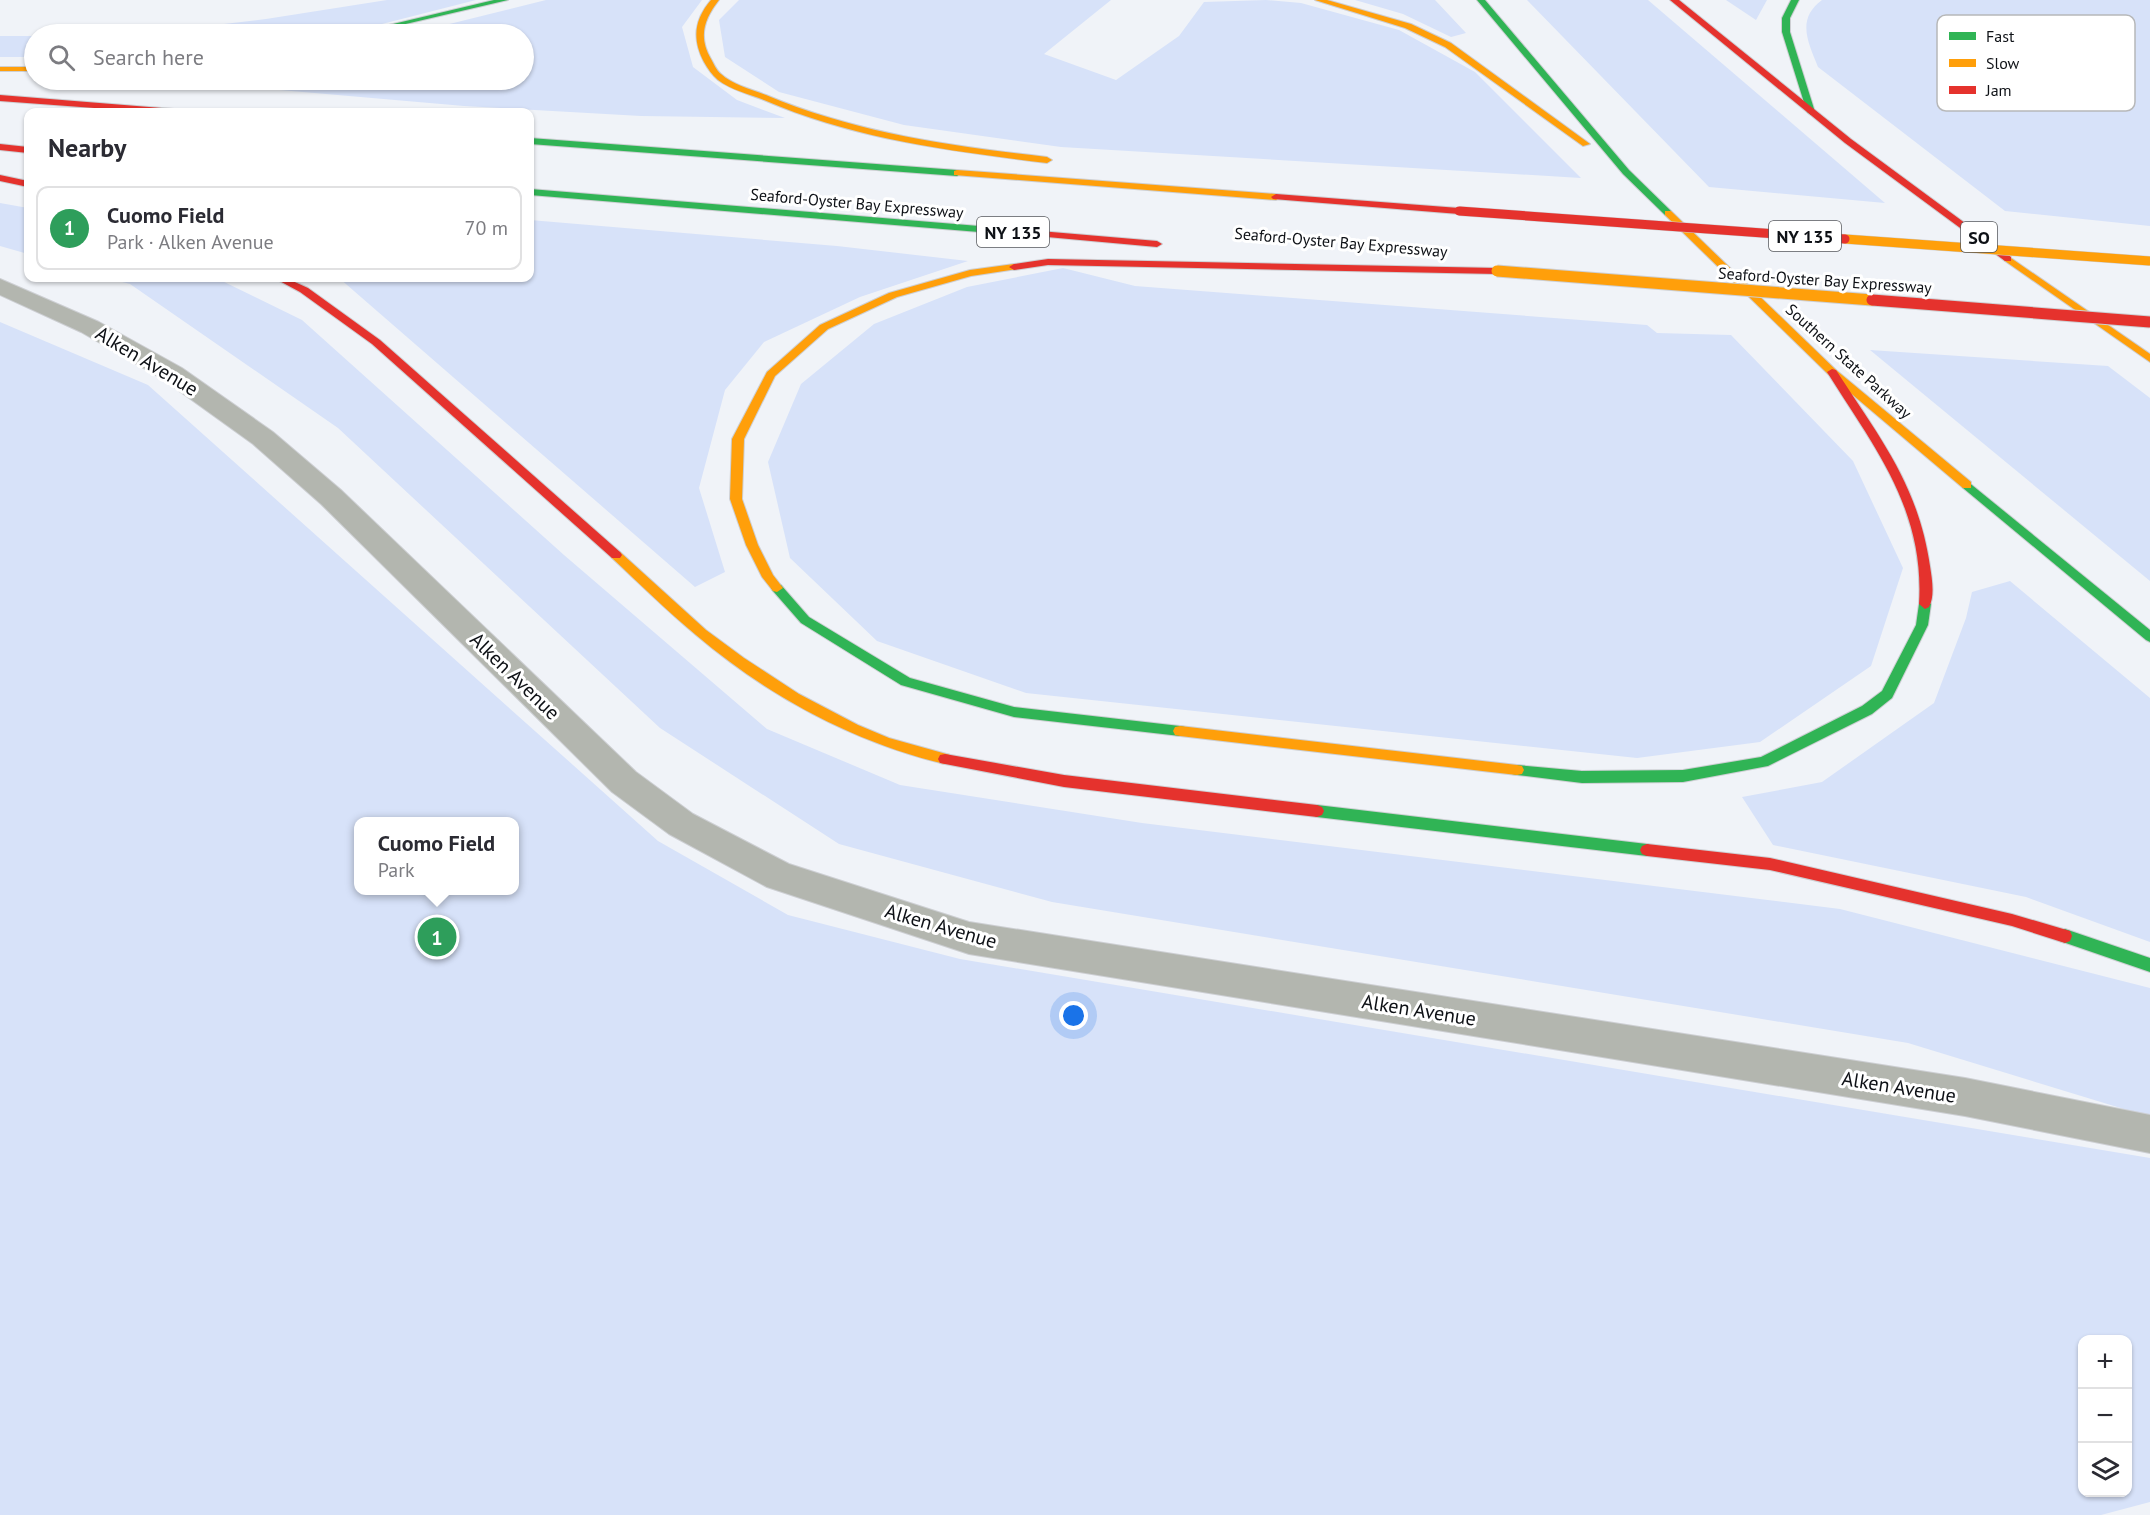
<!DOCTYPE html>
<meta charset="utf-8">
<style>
:root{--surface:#fff;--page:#f7f7f7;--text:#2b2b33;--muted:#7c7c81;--line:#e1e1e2;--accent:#2563eb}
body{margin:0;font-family:"PT Sans",sans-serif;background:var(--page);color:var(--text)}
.controls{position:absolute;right:18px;bottom:18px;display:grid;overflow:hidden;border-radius:12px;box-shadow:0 2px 4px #0004}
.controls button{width:54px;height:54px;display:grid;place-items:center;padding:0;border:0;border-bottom:2px solid var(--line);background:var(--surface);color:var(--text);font:30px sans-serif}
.you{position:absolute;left:1074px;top:1016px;width:21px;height:21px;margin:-15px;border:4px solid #fff;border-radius:50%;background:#1a73e8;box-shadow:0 0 0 9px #1a73e833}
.badge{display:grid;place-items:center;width:39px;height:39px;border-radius:50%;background:var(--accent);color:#fff;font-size:20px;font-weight:700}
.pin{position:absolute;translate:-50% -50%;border:3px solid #fff;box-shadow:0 2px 6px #0006}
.popup{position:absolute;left:354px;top:817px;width:165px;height:78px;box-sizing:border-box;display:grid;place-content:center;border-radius:12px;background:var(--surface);filter:drop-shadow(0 2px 4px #0005);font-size:20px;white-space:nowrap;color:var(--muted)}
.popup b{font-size:22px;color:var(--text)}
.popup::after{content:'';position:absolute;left:50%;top:100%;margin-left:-12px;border:12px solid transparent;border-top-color:var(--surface)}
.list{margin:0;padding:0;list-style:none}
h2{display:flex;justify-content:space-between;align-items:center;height:78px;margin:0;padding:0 24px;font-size:26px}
h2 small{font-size:20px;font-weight:400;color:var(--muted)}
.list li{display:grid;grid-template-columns:39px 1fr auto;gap:18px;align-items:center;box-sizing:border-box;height:84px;margin:0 12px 12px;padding:0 12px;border:2px solid var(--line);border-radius:12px}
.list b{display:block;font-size:22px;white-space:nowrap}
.list p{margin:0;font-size:20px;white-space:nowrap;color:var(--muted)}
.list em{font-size:20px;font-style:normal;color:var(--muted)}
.icon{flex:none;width:33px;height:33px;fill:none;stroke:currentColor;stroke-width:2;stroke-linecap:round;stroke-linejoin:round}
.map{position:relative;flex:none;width:2150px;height:1515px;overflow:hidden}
.search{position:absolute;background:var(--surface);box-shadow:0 2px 4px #0004;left:24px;top:24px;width:510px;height:66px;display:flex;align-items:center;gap:15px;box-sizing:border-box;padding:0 21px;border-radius:33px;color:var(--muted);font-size:22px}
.panel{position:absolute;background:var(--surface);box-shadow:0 2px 4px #0004;left:24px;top:108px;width:510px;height:174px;border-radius:12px}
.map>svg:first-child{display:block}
.green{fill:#d7e2f9;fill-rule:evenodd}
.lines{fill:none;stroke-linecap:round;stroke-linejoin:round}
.street-casing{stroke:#cdcfd3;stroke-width:2}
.fast-casing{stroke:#cdcfd3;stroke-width:2}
.slow-casing{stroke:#cdcfd3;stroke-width:2}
.jam-casing{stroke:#cdcfd3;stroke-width:2}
.street{fill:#b3b6af;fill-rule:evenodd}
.fast{fill:#30b455;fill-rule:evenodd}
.slow{fill:#ff9f0a;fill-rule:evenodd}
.jam{fill:#e5322d;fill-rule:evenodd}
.slow-bridge-far1-casing{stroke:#cdcfd3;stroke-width:10;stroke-linecap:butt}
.slow-bridge-casing{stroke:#cdcfd3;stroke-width:13;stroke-linecap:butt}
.jam-bridge-far1-casing{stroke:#cdcfd3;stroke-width:10;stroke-linecap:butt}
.jam-bridge-casing{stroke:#cdcfd3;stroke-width:13;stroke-linecap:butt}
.slow-bridge-far1{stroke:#ff9f0a;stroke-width:9}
.slow-bridge{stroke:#ff9f0a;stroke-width:11}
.jam-bridge-far1{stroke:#e5322d;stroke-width:9}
.jam-bridge{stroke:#e5322d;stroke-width:11}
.labels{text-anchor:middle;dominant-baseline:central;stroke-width:6;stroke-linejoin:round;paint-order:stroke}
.far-street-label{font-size:16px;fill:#0e1116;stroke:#fff}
.shield{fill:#fff;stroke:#56585c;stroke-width:1.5}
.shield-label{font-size:18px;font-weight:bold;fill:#0e1116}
.street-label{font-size:20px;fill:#0e1116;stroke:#fff}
.key{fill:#fff;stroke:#b7b8b9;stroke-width:1.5}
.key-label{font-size:16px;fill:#0e1116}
</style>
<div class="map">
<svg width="2150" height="1515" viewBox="0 0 2150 1515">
<rect width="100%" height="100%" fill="#f0f3f8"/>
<g class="green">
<polygon points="387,0 476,0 382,24 311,34 139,34 266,19"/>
<polygon points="546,0 702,0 682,27 693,67 737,100 785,118 641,116 464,106 164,80 524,80 524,34 409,34"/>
<polygon points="739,0 1111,0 1044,54 1116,80 1179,36 1204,2 1266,0 1301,3 1399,30 1475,72 1581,178 1061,147 904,125 779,92 725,57 719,20"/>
<polygon points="1355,0 1435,0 1466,33 1451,37 1403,14"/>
<polygon points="1527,0 1648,0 1885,203 1709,187"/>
<polygon points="1726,0 1767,0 1756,20"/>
<path d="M1822,0H2150V226L2005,211L1818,67C1808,42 1796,19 1822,0Z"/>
<rect x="0" y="36" width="34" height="21"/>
<polygon points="0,203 28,208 28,254 0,246"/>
<polygon points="530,220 837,246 968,261 860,297 764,342 725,390 699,488 725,572 695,587 339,278 530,278"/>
<polygon points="1063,268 1135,286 1647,325 1657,333 1731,335 1853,461 1903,568 1871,666 1760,742 1637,758 1026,693 877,641 790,558 768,462 801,384 874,324 967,287"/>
<polygon points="107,278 216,278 302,320 564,555 767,729 900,785 1142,823 1840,909 2150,988 2150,1117 1908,1043 1052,902 839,844 660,728 338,428 130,284"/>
<path d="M0,322L148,385L658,841L788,915L960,959L2150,1158V1502L2101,1515H0ZM359,822H515V890H359ZM2082,1340H2128V1492H2082Z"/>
<polygon points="1870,350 2108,366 2150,398 2150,581"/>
<polygon points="2010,581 2150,698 2150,942 2026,897 1773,845 1742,797 1822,782 1934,703 1966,618 1972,592"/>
</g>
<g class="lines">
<g class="street-casing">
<polygon id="street" points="0,279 99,322 182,368 273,432 341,490 636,772 693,814 789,864 969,922 1965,1078 2150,1115 2150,1153 1965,1116 969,954 767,887 669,834 612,792 321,504 253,444 164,380 81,332 0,295"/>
</g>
<g class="fast-casing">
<g id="fast">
<polygon points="494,0 508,0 363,34 351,34"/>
<polygon points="1477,0 1485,0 1629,170 1671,211 1671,215 1665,215 1623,174"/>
<polygon points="1791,0 1799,0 1790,18 1790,32 1815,112 1811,115 1807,112 1782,32 1782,18"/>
<polygon points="530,138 957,170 962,173 957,176 530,144"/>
<polygon points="530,189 1028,230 1033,233 1028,236 530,195"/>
<polygon points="1967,481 2150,630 2150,642 2146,640 1963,488 1961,485"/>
<polygon points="777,584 781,585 809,617 910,678 1014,707 1180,726 1185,727 1187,731 1185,735 1180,736 1014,717 901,685 801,623 773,591 771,588"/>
<polygon points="1925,599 1931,604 1928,625 1892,698 1872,714 1768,766 1683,782 1582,783 1517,775 1512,774 1510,770 1512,766 1517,765 1582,771 1683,770 1761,757 1862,706 1882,691 1916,625 1919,604"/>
<polygon points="1317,805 1647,844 1652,846 1654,850 1652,854 1647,856 1317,817 1312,815 1310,811 1312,807"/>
<polygon points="2065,929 2150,958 2150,972 2060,941 2058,936 2060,931"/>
</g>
</g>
<g class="slow-casing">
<g id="slow">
<path d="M711,0H719C704,19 698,37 711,59C714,64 716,70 721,74C733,85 751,89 766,95C856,133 951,146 1047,157L1052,160L1047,163C950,151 854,139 764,100C749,94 731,90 718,80C712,75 708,69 704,62C692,39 694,20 711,0Z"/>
<polygon points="1315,0 1327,0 1411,24 1451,43 1590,144 1583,146 1445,47 1405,28"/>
<rect x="0" y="67" width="34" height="4"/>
<polygon points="957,170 1276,194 1281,197 1276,200 954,175 954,171"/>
<polygon points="1665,211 1671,211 1836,370 1971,482 1971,488 1963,488 1828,374 1665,215"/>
<polygon points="2008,256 2150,354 2150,362 2005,261 2003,259"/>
<polygon points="1014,264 1019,267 1017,269 971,276 897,297 828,329 775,376 744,439 742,499 758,545 773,575 783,588 777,592 773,591 762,577 746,545 730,499 732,439 767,372 820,325 889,293 970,270"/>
<path d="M616,551L620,552L706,630L744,658L799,694L858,725L889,738L950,755L952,759L950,763L945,764C853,742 768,696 696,635C667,611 640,584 612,558L610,555Z"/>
<polygon points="1180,726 1517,765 1522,766 1524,770 1522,774 1517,775 1180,736 1175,735 1173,731 1175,727"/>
</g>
</g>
<g class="jam-casing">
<g id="jam">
<polygon points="1670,0 1679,0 1851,139 2011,257 2011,261 2005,261 1845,143"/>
<polygon points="0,95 174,109 178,112 148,112 0,101"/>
<polygon points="0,144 28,147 28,153 0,150"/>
<polygon points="0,175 28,181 28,187 0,181"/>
<polygon points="1276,194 1459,208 1464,211 1459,214 1273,199 1271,197"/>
<polygon points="1028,230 1157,241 1162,244 1157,247 1025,235 1023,233"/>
<polygon points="1048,259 1497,268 1502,271 1497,274 1048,265 1014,270 1009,267 1014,264"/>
<polygon points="274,278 286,278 308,288 380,340 620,552 622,555 620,558 612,558 372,344 300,292"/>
<path d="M1832,369L1836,370C1879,437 1918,484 1930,566C1932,579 1935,596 1929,607L1925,609L1919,604C1925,509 1874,447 1827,372Z"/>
<polygon points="945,754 1064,775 1317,805 1322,807 1324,811 1322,815 1317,817 1064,787 945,764 940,763 938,759 940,755"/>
<polygon points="1647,844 1770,858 2012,914 2070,931 2072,936 2070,941 2065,943 2012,926 1770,870 1647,856 1642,854 1640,850 1642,846"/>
</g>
</g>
<use href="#street" class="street"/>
<use href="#fast" class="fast"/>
<use href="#slow" class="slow"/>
<use href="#jam" class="jam"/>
<g class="slow-bridge-far1-casing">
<polyline id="slow-bridge-far1" points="1845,239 2150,261"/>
</g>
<g class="slow-bridge-casing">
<polyline id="slow-bridge" points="1497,271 1872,300"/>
</g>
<g class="jam-bridge-far1-casing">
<polyline id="jam-bridge-far1" points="1459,211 1845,239"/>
</g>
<g class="jam-bridge-casing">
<polyline id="jam-bridge" points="1872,300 2150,322"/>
</g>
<use href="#slow-bridge-far1" class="slow-bridge-far1"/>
<use href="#slow-bridge" class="slow-bridge"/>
<use href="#jam-bridge-far1" class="jam-bridge-far1"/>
<use href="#jam-bridge" class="jam-bridge"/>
</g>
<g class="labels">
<g class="far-street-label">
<text transform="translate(857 203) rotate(5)">Seaford-Oyster Bay Expressway</text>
<text transform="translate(1341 242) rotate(5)">Seaford-Oyster Bay Expressway</text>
<text transform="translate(1825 280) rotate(4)">Seaford-Oyster Bay Expressway</text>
<text transform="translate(1849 361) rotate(42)">Southern State Parkway</text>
</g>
<g class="shield">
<rect x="977" y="217" width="72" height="30" rx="4.5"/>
<rect x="1769" y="221" width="72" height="30" rx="4.5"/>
<rect x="1961" y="222" width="36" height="30" rx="4.5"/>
</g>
<g class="shield-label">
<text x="1013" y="232">NY 135</text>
<text x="1805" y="236">NY 135</text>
<text x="1979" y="237">SO</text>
</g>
<g class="street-label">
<text transform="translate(147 361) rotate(31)">Alken Avenue</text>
<text transform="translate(515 676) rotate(44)">Alken Avenue</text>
<text transform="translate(941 926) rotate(16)">Alken Avenue</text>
<text transform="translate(1419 1010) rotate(9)">Alken Avenue</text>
<text transform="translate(1899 1087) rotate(9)">Alken Avenue</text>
</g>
</g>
<rect x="1937" y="15" width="198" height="96" rx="9" class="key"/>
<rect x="1949" y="32" width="27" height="8" fill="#30b455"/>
<rect x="1949" y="59" width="27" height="8" fill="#ff9f0a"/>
<rect x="1949" y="86" width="27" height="8" fill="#e5322d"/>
<g class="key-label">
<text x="1986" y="42">Fast</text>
<text x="1986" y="69">Slow</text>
<text x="1986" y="96">Jam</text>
</g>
</svg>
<div class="controls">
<button>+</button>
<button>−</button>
<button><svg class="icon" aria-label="layers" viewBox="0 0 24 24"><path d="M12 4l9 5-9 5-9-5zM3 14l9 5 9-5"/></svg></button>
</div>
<div class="you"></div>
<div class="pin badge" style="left:437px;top:937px;background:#2e9e5b">1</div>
<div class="popup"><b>Cuomo Field</b>Park</div>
<div class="search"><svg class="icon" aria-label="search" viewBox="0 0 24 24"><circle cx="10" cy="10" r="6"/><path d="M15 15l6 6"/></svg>Search here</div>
<section class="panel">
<h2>Nearby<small></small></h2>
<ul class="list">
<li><span class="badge" style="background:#2e9e5b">1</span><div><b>Cuomo Field</b><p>Park · Alken Avenue</p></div><em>70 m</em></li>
</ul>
</section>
</div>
